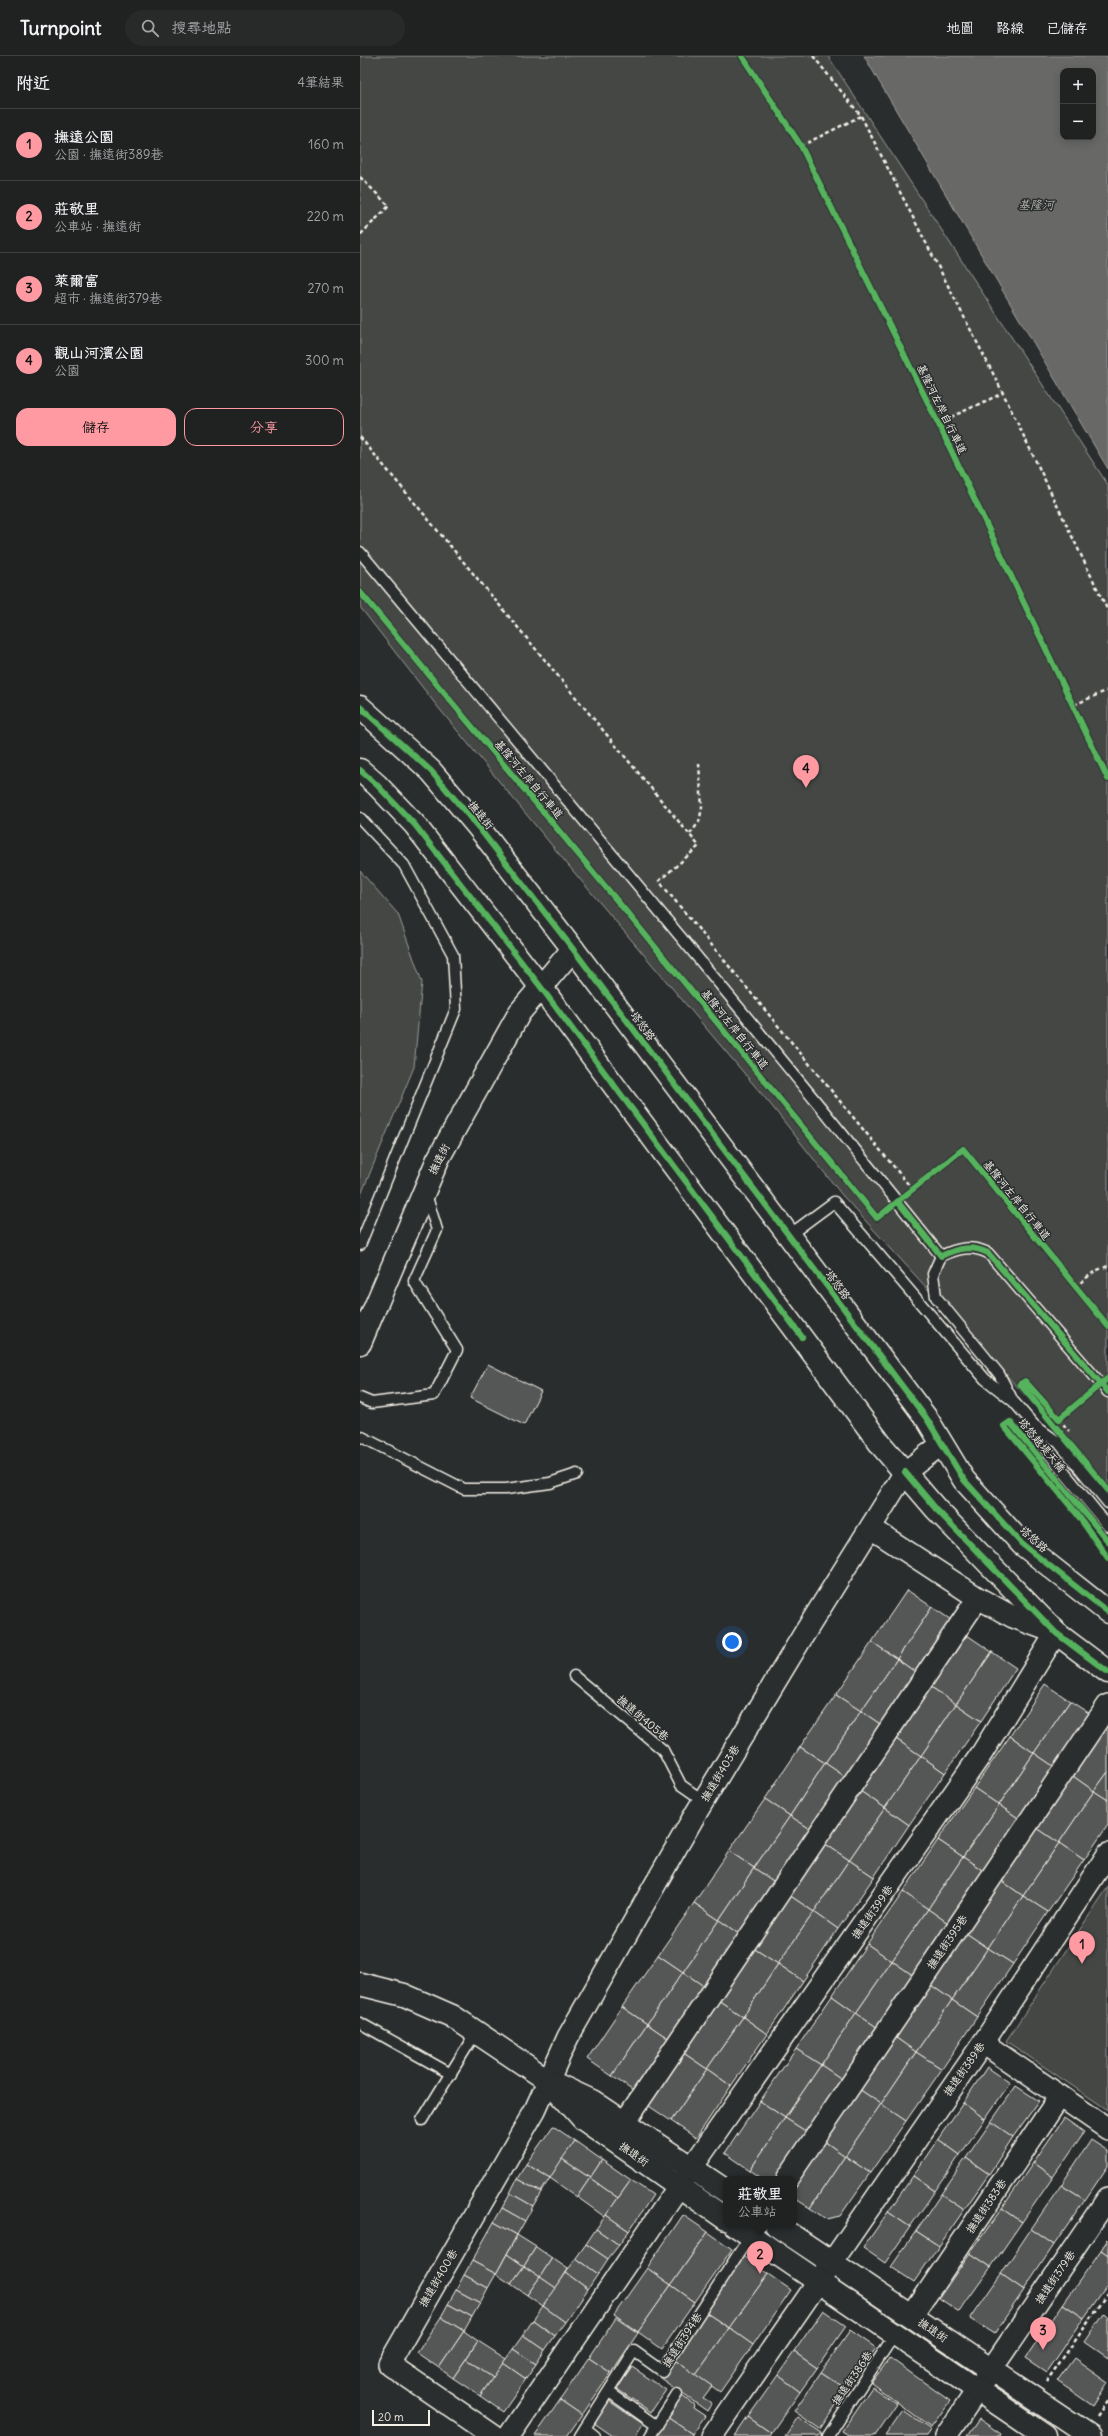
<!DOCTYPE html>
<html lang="zh-TW">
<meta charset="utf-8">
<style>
:root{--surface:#202222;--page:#282a2a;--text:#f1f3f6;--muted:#a2a4a5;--line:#3d3f40;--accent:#ff9aa2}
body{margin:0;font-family:Delius,"LXGW WenKai TC",sans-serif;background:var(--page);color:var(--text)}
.controls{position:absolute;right:12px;top:12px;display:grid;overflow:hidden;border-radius:8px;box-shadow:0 2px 10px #0003}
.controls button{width:36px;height:36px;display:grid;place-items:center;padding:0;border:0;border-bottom:1px solid var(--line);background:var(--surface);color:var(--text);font:20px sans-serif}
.scale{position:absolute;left:12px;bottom:10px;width:58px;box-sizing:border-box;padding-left:4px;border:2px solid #f4f1e8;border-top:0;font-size:11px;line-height:14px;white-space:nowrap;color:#f4f1e8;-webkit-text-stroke:3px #2a2d2e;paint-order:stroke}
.you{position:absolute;left:372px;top:1586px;width:14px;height:14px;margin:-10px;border:3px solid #fff;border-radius:50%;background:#1a73e8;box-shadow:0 0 0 6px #1a73e833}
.badge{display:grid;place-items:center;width:26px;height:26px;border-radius:50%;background:var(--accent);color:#111;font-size:13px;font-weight:700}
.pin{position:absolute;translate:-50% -33px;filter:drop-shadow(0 1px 2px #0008)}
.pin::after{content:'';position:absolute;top:21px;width:14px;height:12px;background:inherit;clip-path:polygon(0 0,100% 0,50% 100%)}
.popup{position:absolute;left:363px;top:2120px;width:74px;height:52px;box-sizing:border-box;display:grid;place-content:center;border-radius:8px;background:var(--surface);filter:drop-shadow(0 1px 3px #0005);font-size:13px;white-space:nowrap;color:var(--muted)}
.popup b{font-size:15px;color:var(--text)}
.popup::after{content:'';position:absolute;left:50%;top:100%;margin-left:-8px;border:8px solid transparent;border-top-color:var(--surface)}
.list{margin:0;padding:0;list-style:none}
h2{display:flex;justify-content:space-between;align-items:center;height:52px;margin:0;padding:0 16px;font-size:17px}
h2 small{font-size:13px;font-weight:400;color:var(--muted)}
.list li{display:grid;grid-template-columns:26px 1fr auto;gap:12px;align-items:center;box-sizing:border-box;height:72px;padding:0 16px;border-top:1px solid var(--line)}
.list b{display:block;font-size:15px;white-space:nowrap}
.list p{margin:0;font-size:13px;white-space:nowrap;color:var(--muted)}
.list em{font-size:13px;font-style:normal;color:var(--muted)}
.actions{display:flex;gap:8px;padding:12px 16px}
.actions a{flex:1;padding:9px 0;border:1px solid var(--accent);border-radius:12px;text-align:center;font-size:14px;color:var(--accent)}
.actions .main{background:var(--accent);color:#111}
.icon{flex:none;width:22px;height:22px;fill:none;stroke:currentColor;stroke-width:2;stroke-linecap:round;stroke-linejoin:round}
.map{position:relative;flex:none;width:748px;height:2380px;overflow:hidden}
header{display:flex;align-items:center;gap:24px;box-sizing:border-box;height:56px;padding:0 20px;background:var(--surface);border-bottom:1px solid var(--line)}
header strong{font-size:19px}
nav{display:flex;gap:22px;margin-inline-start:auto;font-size:14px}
.search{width:280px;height:36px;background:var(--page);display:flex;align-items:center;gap:10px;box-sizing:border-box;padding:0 14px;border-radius:22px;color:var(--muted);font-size:15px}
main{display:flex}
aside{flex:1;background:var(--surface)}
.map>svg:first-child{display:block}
.green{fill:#444645;stroke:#9c9c96}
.water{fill:#676866;stroke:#9f9f9a;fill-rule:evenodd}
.building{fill:#555756;stroke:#f4f1e8}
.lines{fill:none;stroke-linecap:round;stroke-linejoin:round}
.service-casing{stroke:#f4f1e8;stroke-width:13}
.minor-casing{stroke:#f4f1e8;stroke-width:24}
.tertiary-casing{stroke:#f4f1e8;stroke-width:25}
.secondary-casing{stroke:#f4f1e8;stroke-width:25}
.path{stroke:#f4f1e8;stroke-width:2.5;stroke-dasharray:4 3;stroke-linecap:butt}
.service{stroke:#2a2d2e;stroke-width:10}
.minor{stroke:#2a2d2e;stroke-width:21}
.tertiary{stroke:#2a2d2e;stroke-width:22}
.secondary{stroke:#2a2d2e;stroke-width:22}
.cycleway-casing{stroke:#2a2d2e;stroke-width:8}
.cycleway{stroke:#56b35d;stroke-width:6}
.labels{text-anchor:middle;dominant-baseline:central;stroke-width:3;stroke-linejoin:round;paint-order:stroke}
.street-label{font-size:11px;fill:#f4f1e8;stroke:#2a2d2e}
.water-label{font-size:12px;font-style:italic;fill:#b5b3ae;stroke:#2a2d2e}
</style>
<header>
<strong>Turnpoint</strong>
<div class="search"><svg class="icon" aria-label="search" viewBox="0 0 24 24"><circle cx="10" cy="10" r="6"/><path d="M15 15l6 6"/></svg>搜尋地點</div>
<nav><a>地圖</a><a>路線</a><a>已儲存</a></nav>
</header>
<main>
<aside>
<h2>附近<small>4筆結果</small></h2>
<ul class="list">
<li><span class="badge">1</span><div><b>撫遠公園</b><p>公園 · 撫遠街389巷</p></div><em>160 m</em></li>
<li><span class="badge">2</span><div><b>莊敬里</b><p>公車站 · 撫遠街</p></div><em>220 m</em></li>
<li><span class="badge">3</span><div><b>萊爾富</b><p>超市 · 撫遠街379巷</p></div><em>270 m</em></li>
<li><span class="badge">4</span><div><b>觀山河濱公園</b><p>公園</p></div><em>300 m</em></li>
</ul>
<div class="actions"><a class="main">儲存</a><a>分享</a></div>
</aside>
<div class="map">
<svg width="748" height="2380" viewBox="0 0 748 2380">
<rect width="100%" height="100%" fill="#2a2d2e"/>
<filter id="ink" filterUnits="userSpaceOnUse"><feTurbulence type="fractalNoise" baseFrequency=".025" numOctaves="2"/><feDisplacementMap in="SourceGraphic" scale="8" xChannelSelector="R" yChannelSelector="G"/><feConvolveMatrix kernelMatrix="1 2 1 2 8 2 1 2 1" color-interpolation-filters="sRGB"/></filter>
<g filter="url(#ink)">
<g class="green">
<polygon points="0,0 468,0 748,429 748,1440 679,1355 482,1139 411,1049 213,815 77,650 0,551"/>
<polygon points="0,815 38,858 62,926 54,1011 0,1141"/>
<polygon points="748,1831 748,2054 646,1985"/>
</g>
<path class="water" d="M504,0H748V413ZM703,15H733V81H703Z"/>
<g class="building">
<polygon points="128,1308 181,1335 164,1369 110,1342"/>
<polygon points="547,1534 572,1551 537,1603 512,1586"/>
<polygon points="572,1551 597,1568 561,1620 537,1603"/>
<polygon points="607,1579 632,1596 596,1648 571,1631"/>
<polygon points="512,1586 537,1603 501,1655 476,1639"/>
<polygon points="632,1596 656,1612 621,1665 596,1648"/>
<polygon points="537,1603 561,1620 526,1672 501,1655"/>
<polygon points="685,1628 710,1645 674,1697 650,1680"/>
<polygon points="571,1631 596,1648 561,1700 536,1683"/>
<polygon points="476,1639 501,1655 465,1707 440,1691"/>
<polygon points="710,1645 735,1661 699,1714 674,1697"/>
<polygon points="596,1648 621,1665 585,1717 561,1700"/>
<polygon points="501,1655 526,1672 490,1724 465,1707"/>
<polygon points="746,1666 748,1668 748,1716 734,1735 710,1718"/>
<polygon points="650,1680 674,1697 639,1749 614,1732"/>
<polygon points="536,1683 561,1700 525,1752 500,1735"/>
<polygon points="440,1691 465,1707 430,1760 405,1743"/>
<polygon points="674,1697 699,1714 664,1766 639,1749"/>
<polygon points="561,1700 585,1717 549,1769 525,1752"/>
<polygon points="465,1707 490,1724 455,1776 430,1760"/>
<polygon points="748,1716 748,1744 734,1735"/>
<polygon points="710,1718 734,1735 699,1787 674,1770"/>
<polygon points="614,1732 639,1749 603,1801 578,1784"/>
<polygon points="500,1735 525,1752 489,1804 464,1787"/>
<polygon points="734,1735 748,1744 748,1769 724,1804 699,1787"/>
<polygon points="405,1743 430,1760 394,1812 369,1795"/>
<polygon points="639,1749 664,1766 628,1818 603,1801"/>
<polygon points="525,1752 549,1769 514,1821 489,1804"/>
<polygon points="430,1760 455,1776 419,1829 394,1812"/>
<polygon points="674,1770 699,1787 663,1840 639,1823"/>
<polygon points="578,1784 603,1801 568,1853 543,1836"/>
<polygon points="464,1787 489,1804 454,1856 429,1839"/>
<polygon points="699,1787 724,1804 688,1856 663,1840"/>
<polygon points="369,1795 394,1812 359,1864 334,1847"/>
<polygon points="603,1801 628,1818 592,1870 568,1853"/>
<polygon points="489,1804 514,1821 478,1873 454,1856"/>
<polygon points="394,1812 419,1829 383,1881 359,1864"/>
<polygon points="639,1823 663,1840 628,1892 603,1875"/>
<polygon points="543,1836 568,1853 532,1905 507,1888"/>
<polygon points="429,1839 454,1856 418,1908 393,1892"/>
<polygon points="663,1840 688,1856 653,1908 628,1892"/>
<polygon points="334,1847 359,1864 323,1916 298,1899"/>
<polygon points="568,1853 592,1870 557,1922 532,1905"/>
<polygon points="454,1856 478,1873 443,1925 418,1908"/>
<polygon points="359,1864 383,1881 348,1933 323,1916"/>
<polygon points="603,1875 628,1892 592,1944 568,1927"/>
<polygon points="507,1888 532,1905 496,1957 472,1940"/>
<polygon points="393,1892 418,1908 383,1961 358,1944"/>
<polygon points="628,1892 653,1908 617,1961 592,1944"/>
<polygon points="298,1899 323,1916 287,1968 262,1951"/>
<polygon points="532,1905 557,1922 521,1974 496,1957"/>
<polygon points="418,1908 443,1925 407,1978 383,1961"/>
<polygon points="323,1916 348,1933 312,1985 287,1968"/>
<polygon points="568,1927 592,1944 556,1996 532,1979"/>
<polygon points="472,1940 496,1957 461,2009 436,1993"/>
<polygon points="358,1944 383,1961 347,2013 322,1996"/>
<polygon points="592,1944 617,1961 582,2013 556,1996"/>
<polygon points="262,1951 287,1968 252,2020 227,2003"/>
<polygon points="496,1957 521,1974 486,2026 461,2009"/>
<polygon points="383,1961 407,1978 371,2030 347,2013"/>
<polygon points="287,1968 312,1985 276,2037 252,2020"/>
<polygon points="532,1979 556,1996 521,2048 496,2031"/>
<polygon points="436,1993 461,2009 425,2062 400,2045"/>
<polygon points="322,1996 347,2013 311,2065 286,2048"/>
<polygon points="556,1996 582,2013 546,2065 521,2048"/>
<polygon points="461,2009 486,2026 450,2078 425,2062"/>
<polygon points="627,2011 650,2027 625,2063 603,2047"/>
<polygon points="347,2013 371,2030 336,2082 311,2065"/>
<polygon points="656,2030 679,2045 653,2081 631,2066"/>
<polygon points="496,2031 521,2048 485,2100 461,2083"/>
<polygon points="400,2045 425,2062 390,2114 365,2097"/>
<polygon points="603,2047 625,2063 600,2099 578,2083"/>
<polygon points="521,2048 546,2065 510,2117 485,2100"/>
<polygon points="425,2062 450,2078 420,2123 403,2123 390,2114"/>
<polygon points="704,2062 724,2076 693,2121 673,2107"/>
<polygon points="631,2066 653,2081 629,2118 606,2102"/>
<polygon points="193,2070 215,2085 190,2122 166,2108"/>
<polygon points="461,2083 485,2100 450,2152 434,2142 434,2123"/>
<polygon points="578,2083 600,2099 575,2135 553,2120"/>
<polygon points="731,2084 748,2095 748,2110 725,2144 701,2129"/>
<polygon points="215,2085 242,2104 230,2122 202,2103"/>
<polygon points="485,2100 510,2117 480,2160 466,2163 450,2152"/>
<polygon points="606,2102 629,2118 604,2154 581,2138"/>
<polygon points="202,2103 230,2122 217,2141 190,2122"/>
<polygon points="242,2104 271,2124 258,2142 230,2122"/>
<polygon points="673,2107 693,2121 662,2166 642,2152"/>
<polygon points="166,2108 190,2122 181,2136 157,2123"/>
<polygon points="553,2120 575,2135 550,2171 528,2156"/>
<polygon points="230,2122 258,2142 245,2161 217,2141"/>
<polygon points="157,2123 181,2136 173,2150 150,2137"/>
<polygon points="271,2124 293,2139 269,2175 246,2159"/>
<polygon points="701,2129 725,2144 694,2189 671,2173"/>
<polygon points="150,2137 173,2150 165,2165 142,2152"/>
<polygon points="581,2138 604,2154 579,2190 556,2175"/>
<polygon points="142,2152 165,2165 157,2179 134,2166"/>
<polygon points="642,2152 662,2166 631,2211 610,2197"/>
<polygon points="528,2156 550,2171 525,2207 503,2192"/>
<polygon points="246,2159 269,2175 259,2189 236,2173"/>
<polygon points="323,2159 348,2176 311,2229 287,2212"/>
<polygon points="134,2166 157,2179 136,2218 112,2205"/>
<polygon points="236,2173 259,2189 248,2203 226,2188"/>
<polygon points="671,2173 694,2189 664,2234 641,2218"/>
<polygon points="556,2175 579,2190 554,2226 531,2211"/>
<polygon points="348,2176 372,2193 335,2246 311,2229"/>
<polygon points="157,2179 176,2191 164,2210 147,2198"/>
<polygon points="748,2183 748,2199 741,2194"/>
<polygon points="226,2188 248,2203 238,2218 216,2202"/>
<polygon points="176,2191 192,2202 180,2221 164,2210"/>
<polygon points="741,2194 748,2199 748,2228 724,2262 703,2248"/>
<polygon points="610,2197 631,2211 599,2256 579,2242"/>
<polygon points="147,2198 164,2210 151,2228 136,2218"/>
<polygon points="383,2200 408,2218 369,2272 345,2256"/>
<polygon points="192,2202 208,2213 196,2232 180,2221"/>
<polygon points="216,2202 238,2218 228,2233 206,2217"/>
<polygon points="112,2205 136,2218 128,2232 104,2219"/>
<polygon points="164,2210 180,2221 167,2239 151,2228"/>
<polygon points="287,2212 311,2229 278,2276 254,2259"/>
<polygon points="206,2217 228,2233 205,2266 183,2250"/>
<polygon points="408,2218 431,2234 393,2289 369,2272"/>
<polygon points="641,2218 664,2234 634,2278 610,2263"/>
<polygon points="104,2219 128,2232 120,2247 96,2234"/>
<polygon points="180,2221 196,2232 183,2250 167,2239"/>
<polygon points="311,2229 335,2246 302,2293 278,2276"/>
<polygon points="96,2234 120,2247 112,2261 88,2248"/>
<polygon points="88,2248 112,2261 104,2275 81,2261"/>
<polygon points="703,2248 724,2262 687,2316 666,2302"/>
<polygon points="183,2250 205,2266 195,2280 173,2264"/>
<polygon points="463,2254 486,2270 457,2312 434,2296"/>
<polygon points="345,2256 369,2272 336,2319 313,2303"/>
<polygon points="744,2258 748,2262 748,2302 725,2286"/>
<polygon points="81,2261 104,2275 79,2312 57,2297"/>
<polygon points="256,2262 278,2277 251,2317 229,2302"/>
<polygon points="173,2264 195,2280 185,2294 163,2279"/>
<polygon points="369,2272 393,2289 360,2336 336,2319"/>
<polygon points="490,2274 516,2292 487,2333 461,2316"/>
<polygon points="104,2275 118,2285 93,2322 79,2312"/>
<polygon points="163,2279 185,2294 176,2308 153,2293"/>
<polygon points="118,2285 146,2303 133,2322 106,2303"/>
<polygon points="153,2293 176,2308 166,2323 143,2307"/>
<polygon points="434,2296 457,2312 440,2336 418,2319"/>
<polygon points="229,2302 251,2317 222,2359 200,2344"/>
<polygon points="530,2302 590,2345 571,2371 511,2327"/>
<polygon points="714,2302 748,2326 733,2350 697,2325"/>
<polygon points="106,2303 133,2322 120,2340 93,2322"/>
<polygon points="313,2303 352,2330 343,2342 352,2347 347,2355 300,2322"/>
<polygon points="143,2307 166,2323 143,2356 120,2340"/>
<polygon points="272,2311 306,2334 291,2356 257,2333"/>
<polygon points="461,2316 487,2333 460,2373 434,2355"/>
<polygon points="418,2319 440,2336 411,2377 388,2361"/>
<polygon points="512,2331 537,2348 515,2380 490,2380 482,2375"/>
<polygon points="322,2340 334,2349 333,2352 345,2360 332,2378 307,2361"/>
<polygon points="200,2344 222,2359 207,2380 175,2380"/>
<polygon points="249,2345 283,2368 275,2380 253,2380 234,2367"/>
<polygon points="543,2354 571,2373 566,2380 525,2380"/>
<polygon points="307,2361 332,2378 331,2380 294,2380"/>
<polygon points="388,2361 411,2377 409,2380 375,2380"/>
<polygon points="438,2361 462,2377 459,2380 425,2380"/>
<polygon points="619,2363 641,2378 640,2380 607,2380"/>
</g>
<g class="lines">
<g class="service-casing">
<g id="service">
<path d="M0,496C195,730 391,963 581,1200C598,1192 611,1189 628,1197L748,1336"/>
<polyline points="0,762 44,809 93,899 96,953 0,1189"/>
<polyline points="428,1180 474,1146 625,1323 653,1345 674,1369 699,1387 748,1447"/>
<polyline points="581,1200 573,1218 576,1241 639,1318 651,1341"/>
<polyline points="0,1342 12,1347 74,1339 97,1294 54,1225 77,1174 66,1138"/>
<polyline points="675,1371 686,1394 748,1470"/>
<polyline points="0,1380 104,1433 146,1433 190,1427 217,1418"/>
<polyline points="214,1620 303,1694 321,1729 344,1745"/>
<polyline points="0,1967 91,2018"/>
<polyline points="62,2064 116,1976"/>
<polyline points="249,2336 297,2370"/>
<polyline points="225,2372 235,2380"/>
<polyline points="220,2380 274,2295 302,2315 390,2180"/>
<polyline points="290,2380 317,2338"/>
<polyline points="468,2380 535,2278"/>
</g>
</g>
<g class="minor-casing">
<g id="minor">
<polyline points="623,1987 748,2073"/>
<polyline points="264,2067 618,1542"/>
<polyline points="427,2123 748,1649"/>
<polyline points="552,2260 700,2040"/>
<polyline points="134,2380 29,2308 175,2054 208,1981 336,1757 444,1578 545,1416 582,1388"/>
<polyline points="149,2380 319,2130 622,1697 696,1577 653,1561 618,1542 511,1472"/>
<polyline points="352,2380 623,1987 748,1798"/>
<polyline points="586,2380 748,2142"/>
</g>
</g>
<g class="tertiary-casing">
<g id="tertiary">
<polyline points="0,1287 78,1103 160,956 213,893"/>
<polyline points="0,1928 44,1939 92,1960 189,2025 232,2045 366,2135"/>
<polyline points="191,2027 223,2063 366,2163"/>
<polyline points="375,2169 685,2380"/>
<polyline points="416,2169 730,2380"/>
</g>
</g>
<g class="secondary-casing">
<g id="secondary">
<polyline points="0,651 71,715 119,772 213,893 567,1363 604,1424 662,1488 748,1556"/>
<polyline points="0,714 17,729 55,769 180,930 522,1390 576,1453 696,1577 748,1616"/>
</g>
</g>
<g class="path">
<polyline points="453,0 501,60 643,337 748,555"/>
<polyline points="441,90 501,60"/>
<polyline points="0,121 29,150 0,179"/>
<polyline points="578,367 643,337"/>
<polyline points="0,381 339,790 299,825 553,1134"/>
<polyline points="714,649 748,634"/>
<polyline points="330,778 339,766 342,752 339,708"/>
<polyline points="715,1231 735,1215 748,1210"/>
<polyline points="699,1363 709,1375"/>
<polyline points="686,2326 748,2238"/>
<polyline points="737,2360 748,2344"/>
</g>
<use href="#service" class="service"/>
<use href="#minor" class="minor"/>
<use href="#tertiary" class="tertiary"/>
<use href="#secondary" class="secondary"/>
<g class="cycleway-casing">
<g id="cycleway">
<polyline points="382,0 441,90 578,367 748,723"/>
<polyline points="0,536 269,859 517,1162 603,1093 748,1270"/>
<polyline points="0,651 71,715 119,772 213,893 567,1363 604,1424 662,1488 748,1556"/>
<polyline points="0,714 17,729 55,769 180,930 442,1281"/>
<path d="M538,1146L581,1200C598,1192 611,1189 628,1197L748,1336"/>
<polyline points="748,1322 699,1363 665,1325 660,1328 748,1434"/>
<polyline points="545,1416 576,1453 696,1577 748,1616"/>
<polyline points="748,1485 650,1366 644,1370 717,1458 748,1502"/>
</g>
</g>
<use href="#cycleway" class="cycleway"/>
</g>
</g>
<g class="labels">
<g class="street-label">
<text transform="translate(582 353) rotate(64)">基隆河左岸自行車道</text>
<text transform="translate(169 723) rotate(50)">基隆河左岸自行車道</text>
<text transform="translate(121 759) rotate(51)">撫遠街</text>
<text transform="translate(283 970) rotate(53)">塔悠路</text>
<text transform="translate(375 973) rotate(51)">基隆河左岸自行車道</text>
<text transform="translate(79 1103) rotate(-63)">撫遠街</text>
<text transform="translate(657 1144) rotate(51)">基隆河左岸自行車道</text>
<text transform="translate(478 1229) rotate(53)">塔悠路</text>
<text transform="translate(682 1389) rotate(50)">塔悠越堤天橋</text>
<text transform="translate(674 1483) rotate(42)">塔悠路</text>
<text transform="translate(283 1662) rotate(40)">撫遠街405巷</text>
<text transform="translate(360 1717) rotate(-59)">撫遠街403巷</text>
<text transform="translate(512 1856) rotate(-55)">撫遠街399巷</text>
<text transform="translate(587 1886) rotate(-56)">撫遠街395巷</text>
<text transform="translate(604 2013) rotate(-55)">撫遠街389巷</text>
<text transform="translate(274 2098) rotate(35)">撫遠街</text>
<text transform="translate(626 2150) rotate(-56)">撫遠街383巷</text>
<text transform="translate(695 2221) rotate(-56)">撫遠街379巷</text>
<text transform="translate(78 2222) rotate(-60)">撫遠街400巷</text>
<text transform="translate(573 2274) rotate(34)">撫遠街</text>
<text transform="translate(322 2284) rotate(-57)">撫遠街394巷</text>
<text transform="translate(492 2322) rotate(-56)">撫遠街386巷</text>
</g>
<g class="water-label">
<text x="676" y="148">基隆河</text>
</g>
</g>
</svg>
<div class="controls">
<button>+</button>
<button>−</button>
</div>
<div class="scale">20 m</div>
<div class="you"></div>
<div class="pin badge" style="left:722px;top:1908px">1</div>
<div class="pin badge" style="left:400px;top:2218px">2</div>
<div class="popup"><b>莊敬里</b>公車站</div>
<div class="pin badge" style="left:683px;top:2294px">3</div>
<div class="pin badge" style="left:446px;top:732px">4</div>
</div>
</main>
